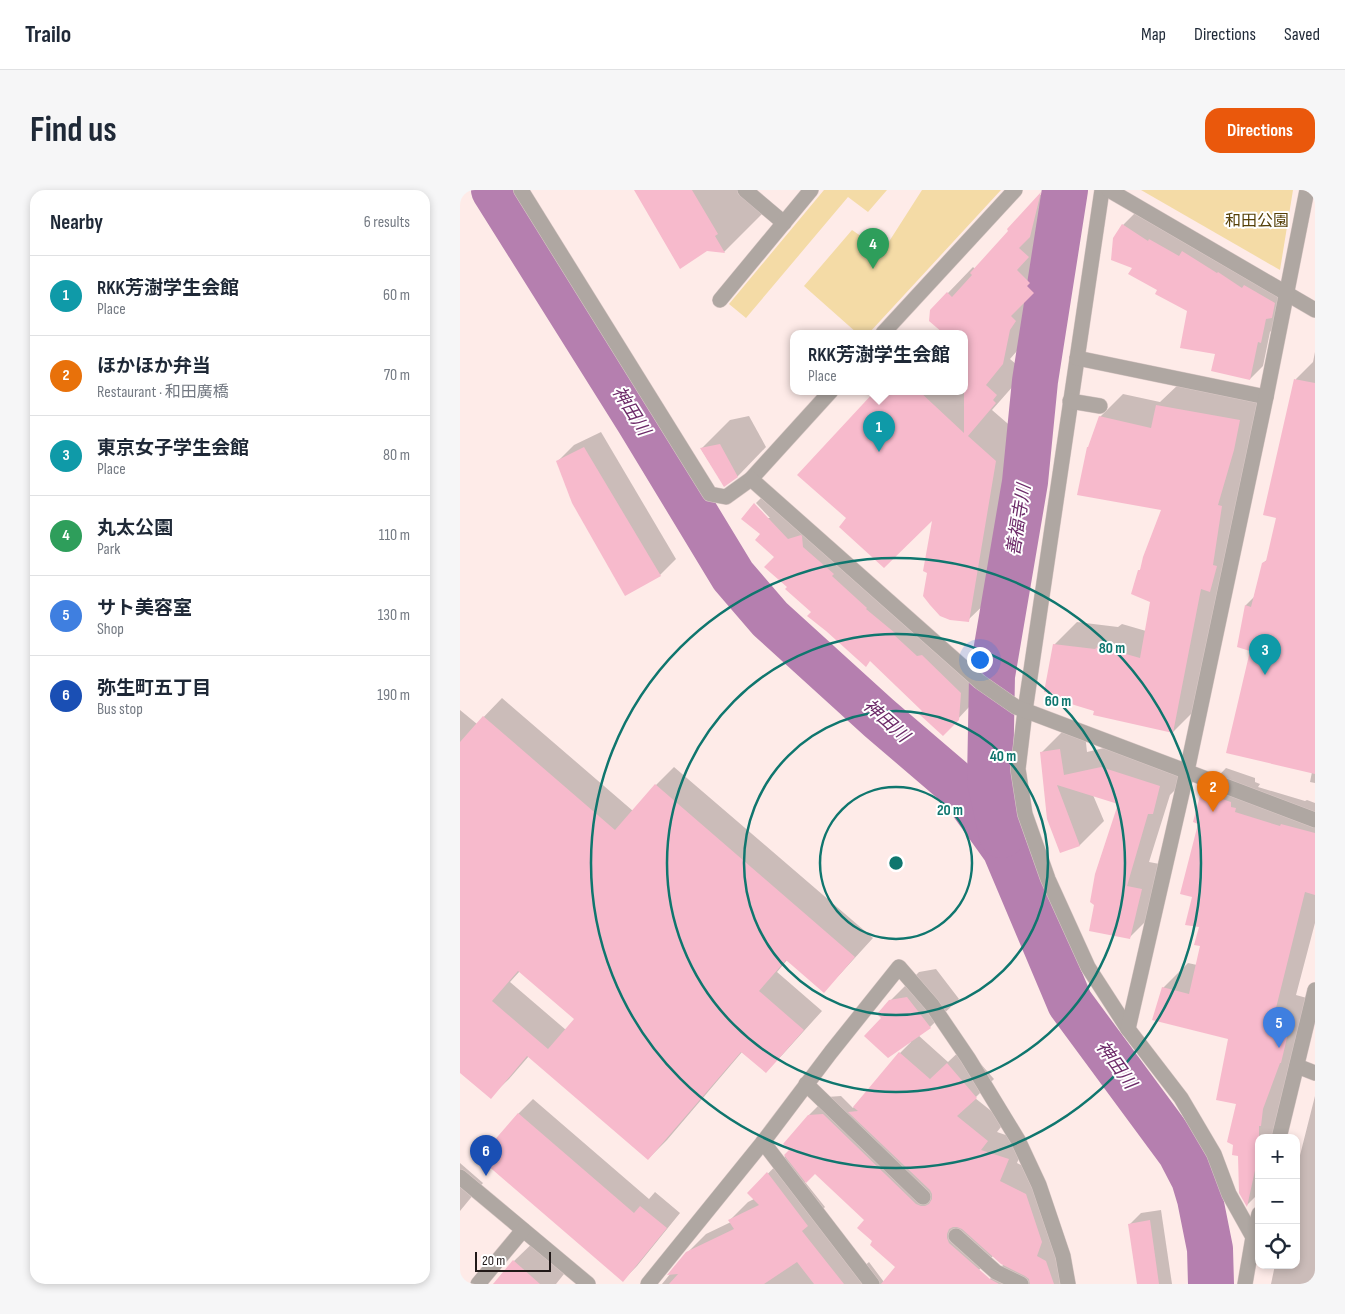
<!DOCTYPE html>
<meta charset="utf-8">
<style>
:root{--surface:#fff;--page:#f6f6f7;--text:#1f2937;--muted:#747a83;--line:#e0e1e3;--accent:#ea580c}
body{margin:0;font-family:"Sofia Sans Condensed","Noto Sans JP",sans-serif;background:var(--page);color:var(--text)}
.controls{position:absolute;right:15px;bottom:15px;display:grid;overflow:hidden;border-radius:10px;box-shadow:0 2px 8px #0003}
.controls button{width:45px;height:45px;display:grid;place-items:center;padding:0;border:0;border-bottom:1px solid var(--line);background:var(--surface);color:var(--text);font:25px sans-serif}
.scale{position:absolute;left:15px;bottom:12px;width:76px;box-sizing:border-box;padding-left:5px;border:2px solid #211918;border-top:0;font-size:14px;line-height:18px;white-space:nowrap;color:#211918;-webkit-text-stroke:4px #fff;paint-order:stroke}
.you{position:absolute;left:519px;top:469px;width:18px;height:18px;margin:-12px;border:4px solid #fff;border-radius:50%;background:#1a73e8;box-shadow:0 0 0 8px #1a73e833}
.badge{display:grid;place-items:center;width:32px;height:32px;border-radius:50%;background:var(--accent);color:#fff;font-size:16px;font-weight:700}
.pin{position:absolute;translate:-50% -41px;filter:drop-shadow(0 1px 2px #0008)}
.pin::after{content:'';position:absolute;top:26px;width:18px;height:15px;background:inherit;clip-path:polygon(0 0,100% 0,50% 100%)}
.popup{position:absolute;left:330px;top:140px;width:178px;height:65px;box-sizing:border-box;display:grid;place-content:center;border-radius:10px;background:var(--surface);filter:drop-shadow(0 1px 4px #0005);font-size:16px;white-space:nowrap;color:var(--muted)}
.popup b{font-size:19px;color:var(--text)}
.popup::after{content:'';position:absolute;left:50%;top:100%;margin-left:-10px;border:10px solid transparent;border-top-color:var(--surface)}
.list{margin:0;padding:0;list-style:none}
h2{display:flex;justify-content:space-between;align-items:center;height:65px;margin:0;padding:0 20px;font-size:21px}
h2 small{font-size:16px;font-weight:400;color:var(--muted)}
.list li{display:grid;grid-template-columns:32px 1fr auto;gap:15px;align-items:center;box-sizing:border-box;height:80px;padding:0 20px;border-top:1px solid var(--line)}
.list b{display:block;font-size:19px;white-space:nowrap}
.list p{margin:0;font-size:16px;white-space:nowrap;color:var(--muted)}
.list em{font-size:16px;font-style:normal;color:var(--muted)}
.icon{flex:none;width:28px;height:28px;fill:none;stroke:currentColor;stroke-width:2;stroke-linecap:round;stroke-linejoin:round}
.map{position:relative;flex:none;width:855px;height:1094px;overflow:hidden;border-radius:15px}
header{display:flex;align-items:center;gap:30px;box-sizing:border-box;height:70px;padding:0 25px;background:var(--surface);border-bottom:1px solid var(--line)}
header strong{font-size:24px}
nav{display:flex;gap:28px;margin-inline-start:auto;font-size:18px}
.intro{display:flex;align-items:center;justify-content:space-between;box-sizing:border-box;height:120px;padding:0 30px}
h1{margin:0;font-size:35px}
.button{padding:12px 22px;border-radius:15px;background:var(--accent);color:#fff;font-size:18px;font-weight:700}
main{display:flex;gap:30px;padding:0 30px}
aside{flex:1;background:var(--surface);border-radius:15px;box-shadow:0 2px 8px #0003}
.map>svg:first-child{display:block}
.green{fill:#f4dba6}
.shadow{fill:#0003;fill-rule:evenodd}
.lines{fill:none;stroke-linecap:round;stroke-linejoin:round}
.river{stroke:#b57faf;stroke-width:46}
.building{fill:#f7bacc;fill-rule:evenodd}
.minor-casing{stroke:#dbc9c7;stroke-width:16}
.minor{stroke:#afa7a2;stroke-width:15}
.ring{fill:none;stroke:#0f766e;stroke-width:2.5}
.labels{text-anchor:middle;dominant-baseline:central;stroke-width:4;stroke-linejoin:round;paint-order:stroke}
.park-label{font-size:16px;fill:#564109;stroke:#fff}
.water-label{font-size:18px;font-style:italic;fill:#6d2b69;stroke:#fff}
.centre{fill:#0f766e;stroke:#fff;stroke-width:2.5}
.ring-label{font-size:15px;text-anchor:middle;font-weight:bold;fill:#0f766e;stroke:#fff;stroke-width:4;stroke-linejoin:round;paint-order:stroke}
</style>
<header>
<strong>Trailo</strong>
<nav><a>Map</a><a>Directions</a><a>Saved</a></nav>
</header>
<div class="intro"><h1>Find us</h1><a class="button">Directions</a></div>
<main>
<aside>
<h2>Nearby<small>6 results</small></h2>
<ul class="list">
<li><span class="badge" style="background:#0f9aa8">1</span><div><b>RKK芳澍学生会館</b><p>Place</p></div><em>60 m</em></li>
<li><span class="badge" style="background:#e8710a">2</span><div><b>ほかほか弁当</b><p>Restaurant · 和田廣橋</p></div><em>70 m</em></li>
<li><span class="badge" style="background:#0f9aa8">3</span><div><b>東京女子学生会館</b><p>Place</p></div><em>80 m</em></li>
<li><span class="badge" style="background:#2e9e5b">4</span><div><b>丸太公園</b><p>Park</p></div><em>110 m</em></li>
<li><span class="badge" style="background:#3f7fe0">5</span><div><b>サト美容室</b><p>Shop</p></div><em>130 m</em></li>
<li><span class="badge" style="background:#1a4fb4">6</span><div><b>弥生町五丁目</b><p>Bus stop</p></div><em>190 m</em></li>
</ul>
</aside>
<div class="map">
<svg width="855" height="1094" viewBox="0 0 855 1094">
<rect width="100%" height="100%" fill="#feebe8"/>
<g class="green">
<polygon points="364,0 427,0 408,22 388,7 286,128 269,114"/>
<polygon points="462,0 541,0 409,143 397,143 344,96 392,40 423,61"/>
<polygon points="681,0 833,0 820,80"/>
</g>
<g class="shadow">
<polygon points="176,0 295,0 304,22 264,62 247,60"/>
<polygon points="585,0 600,0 595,20 584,32 594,41 582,54 594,67 592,70 598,77 575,100 581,105 575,113 569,147 550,169 562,179 557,184 561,187 532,220 561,245 534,405 508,430 468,382 473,327 388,328 339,285 417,201 504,201 504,143 485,143 470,130 488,103 513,77 515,79 550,40 548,39"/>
<polygon points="676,22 828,99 814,138 810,142 803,176 790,189 757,163 728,120 698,99 673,78 663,35"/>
<polygon points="855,162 855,593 850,592 852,582 792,460 778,456 786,415 794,407 803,373 808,369 818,327 836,189 853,172"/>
<polygon points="720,193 802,207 796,236 780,293 784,293 736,519 713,542 635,521 592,502 594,455 617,432 658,437 662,434 686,441 692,411 680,380 682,378 703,319 640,227 663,204 700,212"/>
<polygon points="289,226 306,257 278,286 264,295 241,259 270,230"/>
<polygon points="141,242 216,369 200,385 97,272 114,255"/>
<polygon points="307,302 340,337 353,334 354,345 512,491 510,516 495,532 463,521 411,470 329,397 316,367 302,344 307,328 310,328 296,313"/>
<path d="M42,508L173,621L196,595L214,577L413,748L382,782L364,801L327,770L317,782L362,821L324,863L306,882L282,862L207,950L188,969L69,866L49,889L30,907L0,881V520L17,534ZM60,781L116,829L106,840L50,792Z"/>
<polygon points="624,535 627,562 665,553 723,573 716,599 710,605 689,672 705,675 693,724 670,747 660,613 633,605 644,631 620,655 601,661 581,563 605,539"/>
<polygon points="766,578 795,588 795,592 800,594 798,597 845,611 847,610 855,613 855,733 836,805 854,810 820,948 799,948 799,1003 787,1015 769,848 703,798 728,773 737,775 741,755 740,736 733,706 742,603"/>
<path d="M476,779L499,809L470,837L458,845L488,872L505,856L534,889L515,908L545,932L537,942L566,952L557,973L583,986L599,1033L600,1094H527L530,1089L544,1074V1055L505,1094H202L227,1063L246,1044L271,1032L270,1030L288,1012L294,1009L289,1003L331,960L349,925L367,907L381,906L393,918L440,863L451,852L423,828L430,811L459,782ZM355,982L406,1030L437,1077L424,1092L409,1072L402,1078L359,1023L365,1017L345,992Z"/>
<polygon points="855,906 855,1094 811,1094 815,1075 836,1075 836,981"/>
<polygon points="73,909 189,1009 195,1002 220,1023 177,1076 163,1090 21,968 59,923"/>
<polygon points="0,973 23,993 0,1021"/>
<polygon points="701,1020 712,1094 678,1094 670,1034 681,1023"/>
<polygon points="80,1046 112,1074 96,1094 35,1094 54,1071"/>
</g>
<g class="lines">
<g class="river">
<polyline points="34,0 179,231 273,386 310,429 419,528 502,599 545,659 610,813 720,962 734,989 740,1009 750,1059 751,1094"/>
<polyline points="542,645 530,591 532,486 565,292 575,191 605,0"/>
</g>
</g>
<g class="building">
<polygon points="174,0 232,0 258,44 255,46 265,63 247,61 220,79"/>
<polygon points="581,2 570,47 559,58 569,67 557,80 570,93 567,96 574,103 551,126 556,131 550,140 543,174 526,195 537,205 533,210 536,213 508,246 536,271 509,432 490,430 480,426 470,415 463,406 467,383 463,381 472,331 424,378 379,337 386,328 337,285 415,201 459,201 504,243 504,143 483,143 469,131 470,120 487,102 492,107 512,85 510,83 548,41 547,39"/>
<polygon points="662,34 688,51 689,49 719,66 722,61 757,83 758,82 782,98 784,95 815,113 812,128 806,129 801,153 798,152 790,190 751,181 755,164 720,158 727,121 695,104 697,100 668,84 672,78 651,70 653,48"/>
<polygon points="834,189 855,193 855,584 766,563 790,461 777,457 785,415 791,417 802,373 806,371 816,328 803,325"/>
<polygon points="696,215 780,230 774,260 758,315 762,316 753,375 757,376 750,402 741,399 713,543 633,525 634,521 598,510 592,503 584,502 593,454 635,459 638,456 680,468 690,412 671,404 678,380 680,380 683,367 701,320 617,305 627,257 628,257 639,226 691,238"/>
<polygon points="260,254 278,287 264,297 240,258"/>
<polygon points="124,257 201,386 165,406 112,313 96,271"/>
<polygon points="294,313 328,349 341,345 342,346 343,357 374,384 372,386 407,418 406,419 435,443 433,444 457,466 462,465 501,503 499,530 483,546 459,524 462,521 410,471 406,477 366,441 347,426 351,422 325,399 327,397 304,377 314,367 295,350 300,344 281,329"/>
<path d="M23,526L155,640L195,594L395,767L364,803L326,770L299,801L344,840L306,883L281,862L188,970L67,866L31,909L0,883V552ZM58,781L114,829L88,859L32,811Z"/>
<polygon points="600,559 604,585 641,577 700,596 693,624 688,624 667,696 682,699 670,749 629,741 634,715 630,712 635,684 658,614 597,595 620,656 600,663 587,629 580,562"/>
<polygon points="741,602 771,612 771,617 776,618 775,622 820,636 821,634 855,643 855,705 845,702 813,830 830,835 821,873 820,873 803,919 801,936 799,936 799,962 787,1017 779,1003 778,966 772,965 773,955 767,952 776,914 756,910 768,849 692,830 702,797 729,804 740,756 734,755 739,737 725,735 732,707 720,704 738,634 733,632"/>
<polygon points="447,807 471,838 428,868 404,846 421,828 417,824 429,810"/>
<polygon points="439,862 470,889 487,873 517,908 497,926 528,951 521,960 549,969 540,991 566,1004 582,1052 577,1066 586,1071 594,1094 570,1094 569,1089 565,1086 541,1074 502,1039 497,1037 493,1037 489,1039 487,1044 487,1048 489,1053 530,1089 539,1094 421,1094 435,1077 410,1055 412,1051 397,1038 404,1030 355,984 346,993 324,965 329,960 323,954 348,925 363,924 456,1014 461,1016 465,1016 469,1014 472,1009 472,1004 470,1000 388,922 398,921 393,917"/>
<polygon points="58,923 174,1023 180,1016 207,1038 163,1092 19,968"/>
<polygon points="307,982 348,1036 342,1041 384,1094 354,1094 337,1072 304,1094 209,1094 218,1084 207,1085 226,1062 274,1039 268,1030 299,1015 287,1003"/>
<polygon points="690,1030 699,1094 677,1094 668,1034"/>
<polygon points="53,1070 80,1094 33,1094"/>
</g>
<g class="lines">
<g class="minor-casing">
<g id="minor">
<polyline points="61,0 250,304 266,307 291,289 371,201"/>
<polyline points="285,0 324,33"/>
<polyline points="642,0 565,521 558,579 565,624 588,689 628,777 668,839 721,908 754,964 769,1004 793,1047 785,1094"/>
<polyline points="649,0 855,120"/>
<polyline points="260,110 351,0"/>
<polyline points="423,143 555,0"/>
<polyline points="617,168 806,207"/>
<polyline points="610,211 640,216"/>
<polyline points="291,289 520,492 556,517 855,630"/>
<polyline points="668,839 727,581 806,207 847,0"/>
<polyline points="837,876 855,883"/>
<polyline points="346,894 463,1007"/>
<polyline points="819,948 855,800"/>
<polyline points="303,952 412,1094"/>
<polyline points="0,987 128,1094"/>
<polyline points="496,1046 536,1082 561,1094"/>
<polyline points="793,1047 799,1024"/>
<polyline points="18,1094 63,1040"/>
<polyline points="188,1094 303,952 371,862 439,777 472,815 508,868 558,950 579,995 603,1066 608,1094"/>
</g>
</g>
<use href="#minor" class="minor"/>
</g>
<g class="ring">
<circle cx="436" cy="673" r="76"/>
<circle cx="436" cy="673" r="152"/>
<circle cx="436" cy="673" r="229"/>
<circle cx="436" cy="673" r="305"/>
</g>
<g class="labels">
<g class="park-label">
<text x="797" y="31">和田公園</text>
</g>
<g class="water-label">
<text transform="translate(171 221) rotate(58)">神田川</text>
<text transform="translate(559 330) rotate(-81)">善福寺川</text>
<text transform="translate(426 531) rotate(42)">神田川</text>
<text transform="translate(656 875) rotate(54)">神田川</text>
</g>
</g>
<circle cx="436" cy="673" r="8" class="centre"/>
<g class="ring-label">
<text x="652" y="463">80 m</text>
<text x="598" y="516">60 m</text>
<text x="543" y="571">40 m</text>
<text x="490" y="625">20 m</text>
</g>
</svg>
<div class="controls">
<button>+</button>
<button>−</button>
<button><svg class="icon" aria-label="locate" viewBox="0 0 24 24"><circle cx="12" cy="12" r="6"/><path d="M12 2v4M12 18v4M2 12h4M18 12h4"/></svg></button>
</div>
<div class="scale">20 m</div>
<div class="you"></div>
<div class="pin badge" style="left:419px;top:262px;background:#0f9aa8">1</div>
<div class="popup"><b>RKK芳澍学生会館</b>Place</div>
<div class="pin badge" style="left:753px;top:622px;background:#e8710a">2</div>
<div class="pin badge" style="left:805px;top:485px;background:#0f9aa8">3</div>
<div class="pin badge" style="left:413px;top:79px;background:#2e9e5b">4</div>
<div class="pin badge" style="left:819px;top:858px;background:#3f7fe0">5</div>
<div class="pin badge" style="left:26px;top:986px;background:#1a4fb4">6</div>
</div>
</main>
